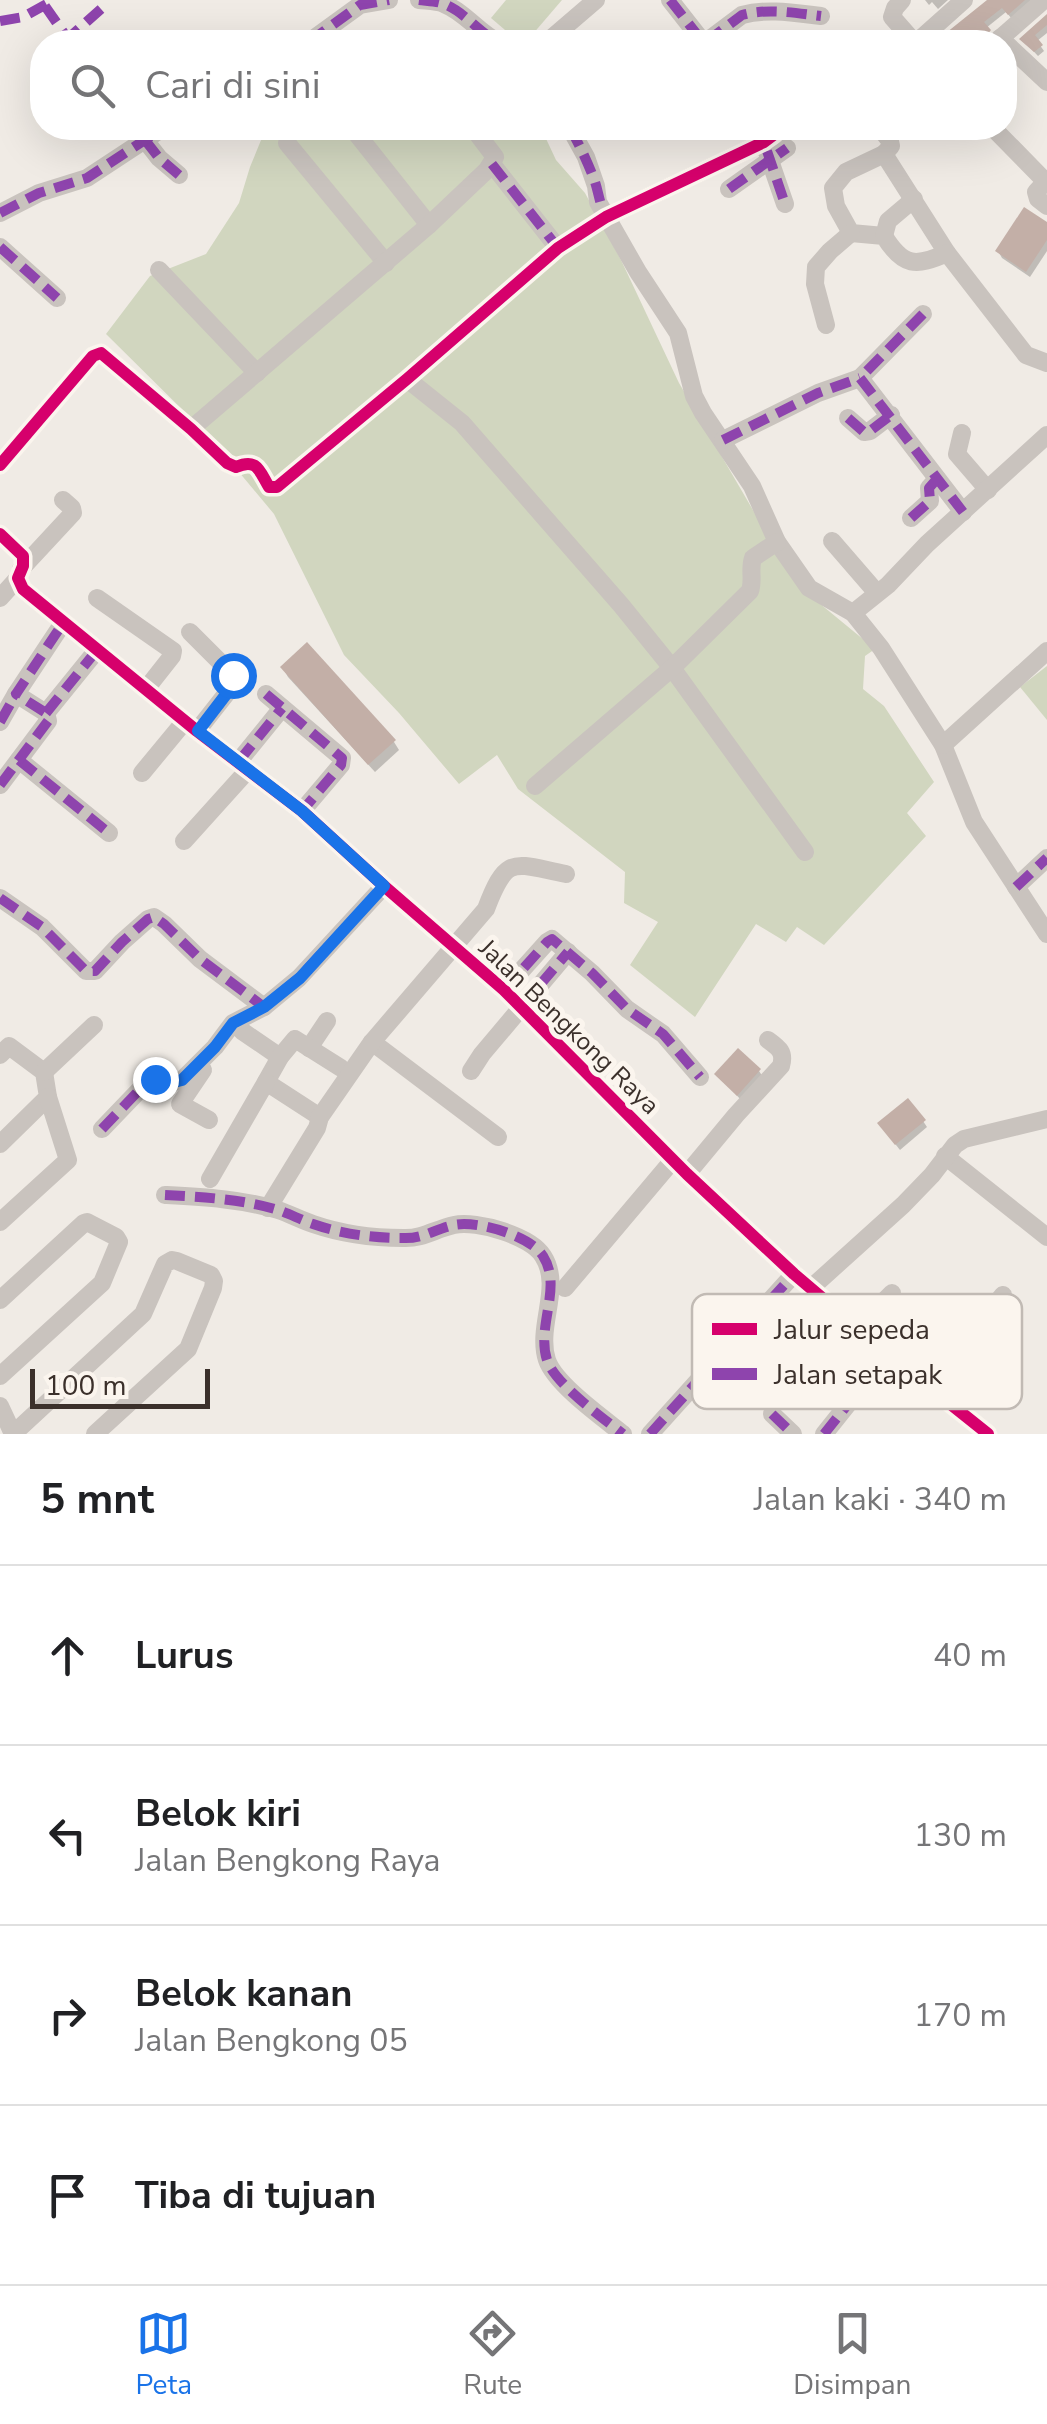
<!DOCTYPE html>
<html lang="id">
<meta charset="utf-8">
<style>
:root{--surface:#fff;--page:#f6f6f6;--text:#202124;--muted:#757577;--line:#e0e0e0;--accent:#1a73e8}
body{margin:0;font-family:"Nunito Sans",sans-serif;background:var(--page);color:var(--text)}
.scale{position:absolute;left:30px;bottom:25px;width:180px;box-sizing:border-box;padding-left:10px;border:5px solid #3b302b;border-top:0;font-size:28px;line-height:35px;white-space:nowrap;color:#3b302b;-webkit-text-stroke:8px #fbf5ee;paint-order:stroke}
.stop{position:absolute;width:30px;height:30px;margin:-22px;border:8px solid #1a73e8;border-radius:50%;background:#fff}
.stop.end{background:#1a73e8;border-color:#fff;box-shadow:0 2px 10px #0008}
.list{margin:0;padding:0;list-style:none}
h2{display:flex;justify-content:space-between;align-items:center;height:130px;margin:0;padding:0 40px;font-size:42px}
h2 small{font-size:32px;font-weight:400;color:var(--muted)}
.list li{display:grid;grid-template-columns:65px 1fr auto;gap:30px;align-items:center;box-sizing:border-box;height:180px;padding:0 40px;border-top:2px solid var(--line)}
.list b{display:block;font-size:38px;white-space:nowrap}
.list p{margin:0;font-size:32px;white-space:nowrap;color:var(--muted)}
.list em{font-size:32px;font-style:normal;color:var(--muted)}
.icon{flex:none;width:55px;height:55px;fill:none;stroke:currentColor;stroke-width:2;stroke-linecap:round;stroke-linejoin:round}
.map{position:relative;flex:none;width:1047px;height:1434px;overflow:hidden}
.search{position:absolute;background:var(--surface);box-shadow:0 10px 40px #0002;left:30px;right:30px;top:30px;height:110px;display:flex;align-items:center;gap:25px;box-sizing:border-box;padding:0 35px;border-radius:40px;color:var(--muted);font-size:38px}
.sheet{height:850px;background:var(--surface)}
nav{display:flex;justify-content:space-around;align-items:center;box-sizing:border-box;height:140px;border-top:2px solid var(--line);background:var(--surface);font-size:28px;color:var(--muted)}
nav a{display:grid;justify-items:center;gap:5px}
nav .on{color:var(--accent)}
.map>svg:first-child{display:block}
.green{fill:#d1d6bf}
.shadow{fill:#0003}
.building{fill:#c3afa7}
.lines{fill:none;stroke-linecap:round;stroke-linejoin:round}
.minor{stroke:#c9c3be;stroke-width:18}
.quiet{stroke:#8e44ad;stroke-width:10;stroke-dasharray:20 10;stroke-linecap:butt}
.cycleway-casing{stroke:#fbf5ee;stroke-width:19}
.cycleway{stroke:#d6006c;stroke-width:12}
.route{stroke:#1a73e8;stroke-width:12}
.labels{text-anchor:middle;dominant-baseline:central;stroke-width:10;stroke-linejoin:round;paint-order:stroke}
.street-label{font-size:25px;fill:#3b302b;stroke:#fbf5ee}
.key{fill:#fbf5ee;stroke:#c1bab4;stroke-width:2.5}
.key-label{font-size:28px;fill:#3b302b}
</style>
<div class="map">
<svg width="1047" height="1434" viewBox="0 0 1047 1434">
<rect width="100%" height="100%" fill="#f0ebe5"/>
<g class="green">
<polygon points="506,0 562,0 526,42 519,42 491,18"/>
<polygon points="266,128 541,128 556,160 585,193 621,260 679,383 796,584 875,649 865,656 863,689 884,706 934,782 907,813 926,836 824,945 797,927 786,942 756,924 695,1017 630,965 658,922 624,903 625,872 518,789 497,755 459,784 399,713 344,655 274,514 209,436 106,334 150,276 206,254 239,203 250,167"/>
<polygon points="1047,666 1047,720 1020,687"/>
</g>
<g class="shadow">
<polygon points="925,0 948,0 938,9 932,2 929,5"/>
<polygon points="989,0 1035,0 1012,19 1006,12 986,28 992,37 987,42 943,42"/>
<polygon points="1047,17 1047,33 1037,41 1044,51 1038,56 1022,39"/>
<polygon points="1047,225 1047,251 1030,277 1002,258 998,251"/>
<polygon points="283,668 394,742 399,750 375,772 288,677"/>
<polygon points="759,1071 763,1077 741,1100 717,1074"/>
<polygon points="923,1121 927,1127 900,1150 884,1130"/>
</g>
<g class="building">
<polygon points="987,0 1025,0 1008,15 1002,8 984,22 991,30 985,37 984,42 946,42 941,37"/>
<polygon points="1047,14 1047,25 1035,35 1043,45 1034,52 1019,39"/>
<polygon points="1024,207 1047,222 1047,240 1026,272 995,251"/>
<polygon points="307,642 396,740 368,765 280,667"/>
<polygon points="738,1048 761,1069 737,1096 714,1074"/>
<polygon points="908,1098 926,1120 895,1145 877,1123"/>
</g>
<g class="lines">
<g class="minor">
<path d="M419,0C427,1 437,1 444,4C465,12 478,32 498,42"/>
<polyline points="670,0 703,42"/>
<polyline points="902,0 895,8 892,17 914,42"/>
<polyline points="1000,38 1047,82"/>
<polyline points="309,42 360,5 389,0"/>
<polyline points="547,42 596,0"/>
<path d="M706,42L742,15C767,8 795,13 821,16"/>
<polyline points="917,42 964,0"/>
<polyline points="996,42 1044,0"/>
<polyline points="352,128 429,225"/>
<polyline points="570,128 586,157 596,186 598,202 638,272 678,333 694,396 703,413 752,486 777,542 809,588 853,613 881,648 943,745 974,822 1047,934"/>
<polyline points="880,128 890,141 891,146 884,154 947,253"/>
<polyline points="993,128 1045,181"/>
<polyline points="776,133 814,128"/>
<polyline points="145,140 159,158 179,175"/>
<polyline points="287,143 386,263"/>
<polyline points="767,152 785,204"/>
<path d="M884,154L846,172L833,188L836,206L851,233L884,236C903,267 916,267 947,253L1026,355L1047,363"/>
<polyline points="492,164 558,248"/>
<polyline points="1047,180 1036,192 1038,199 1047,206"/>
<polyline points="729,189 787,148"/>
<polyline points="0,213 39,193 87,178 163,128"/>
<polyline points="884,236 888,221 914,199"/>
<polyline points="0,247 57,298"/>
<polyline points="159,270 257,373"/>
<polyline points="923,314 860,378 963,512"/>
<polyline points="826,325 815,284 816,267 830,251 851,233"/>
<polyline points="407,379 462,423 621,605 672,668 805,852"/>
<polyline points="848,418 864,432 870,431 891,415"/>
<polyline points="191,429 429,225 487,170 495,157 473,128"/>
<polyline points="962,433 957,454 988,490"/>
<polyline points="723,440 818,393 860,378"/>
<path d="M0,465L93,356L101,353L191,429L227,463L236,467C257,458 259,470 269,487H277L407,379L558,248L606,217L764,142L776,133L772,128"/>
<polyline points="911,518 930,501 929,488 937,479"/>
<polyline points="0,534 23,556 23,566 18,578 23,589 197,731 302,811 384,886 504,990 687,1174 794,1274 888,1354 988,1434"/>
<polyline points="832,541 877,593"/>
<polyline points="21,569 73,513 72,508 63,500"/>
<polyline points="0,598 18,578"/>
<polyline points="97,598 173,651 172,656 146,689"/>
<polyline points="853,613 888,585 927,544 1047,435"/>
<polyline points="190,632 233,675 234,684 197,731"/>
<polyline points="266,694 342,758 341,765 302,811"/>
<polyline points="46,713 97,650"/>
<polyline points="0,722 16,694"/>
<polyline points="943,745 1047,651"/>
<polyline points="19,760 109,833"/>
<polyline points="239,761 282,708"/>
<polyline points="142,773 185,721"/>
<polyline points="0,785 48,721 46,713 16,694 63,623"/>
<path d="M535,786L672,668L750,591C754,579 749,570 753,558L777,542"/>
<polyline points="184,841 248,770"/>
<polyline points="1016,887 1047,858"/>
<polyline points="0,898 42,927 86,971 95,971 122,942 148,919 154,917 164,924 200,959 264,1007"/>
<polyline points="504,990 547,942 552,939 592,973 627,1009 663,1034 700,1077"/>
<polyline points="242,1031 280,1057"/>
<polyline points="372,1042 498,1137"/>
<polyline points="309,1048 327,1021"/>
<polyline points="0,1055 9,1046 44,1072 48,1097 0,1144"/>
<polyline points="203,1070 180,1104 209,1120"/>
<polyline points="471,1071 482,1054 568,952"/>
<polyline points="44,1072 94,1025"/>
<polyline points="320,1117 266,1082 280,1057 295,1039 341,1068"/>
<polyline points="102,1129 148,1081 155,1079 174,1082 182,1080 215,1047 233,1023 264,1007 299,978 384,886"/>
<polyline points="945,1156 1047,1237"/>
<path d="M687,1174L736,1115L781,1066C785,1052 779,1048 768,1040"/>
<polyline points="210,1179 266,1082"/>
<path d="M165,1195C202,1197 242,1199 278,1210C290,1214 301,1220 313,1224C342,1234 372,1238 403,1238C423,1239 435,1229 454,1225C477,1220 531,1236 543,1256C563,1287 536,1326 547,1360C555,1384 603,1418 623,1434"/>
<path d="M268,1208L317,1128L320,1117L372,1042L486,909C507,853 514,864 566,874"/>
<polyline points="0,1222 68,1160 48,1097"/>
<polyline points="565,1288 673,1160"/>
<polyline points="811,1288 903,1205 932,1175 955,1145 964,1139 1047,1119"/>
<polyline points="0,1300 84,1223 87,1222 116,1237 119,1242 102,1283 0,1376"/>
<polyline points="857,1328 892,1293"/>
<polyline points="930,1386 1003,1295"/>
<polyline points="0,1406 13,1434"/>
<polyline points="772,1414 793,1434"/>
<polyline points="13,1434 143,1314 165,1264 172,1260 177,1261 211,1275 214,1281 213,1288 188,1349 95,1434"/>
<polyline points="650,1434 794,1274"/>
<polyline points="824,1434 888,1354"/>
</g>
<g class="quiet">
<path d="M419,0C427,1 437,1 444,4C465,12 478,32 498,42"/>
<polyline points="670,0 703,42"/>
<polyline points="45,6 70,42"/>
<polyline points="0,21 23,17 54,0"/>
<polyline points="64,42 101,9"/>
<polyline points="309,42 360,5 389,0"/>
<path d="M706,42L742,15C767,8 795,13 821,16"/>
<path d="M570,128C579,144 587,161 594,179C599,193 599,203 606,217L612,215"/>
<polyline points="776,133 814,128"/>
<polyline points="145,140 159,158 179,175"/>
<polyline points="767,151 785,204"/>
<polyline points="492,164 558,248"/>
<polyline points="729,189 787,148"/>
<polyline points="0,213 39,193 87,178 163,128"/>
<polyline points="0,247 57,298"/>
<polyline points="923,314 860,378 963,512"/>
<polyline points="848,418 864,432 870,431 891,415"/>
<polyline points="723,440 818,393 860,378"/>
<polyline points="911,518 930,501 929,488 937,479"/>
<polyline points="266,694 342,758 341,765 302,811"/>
<polyline points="46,713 97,650"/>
<polyline points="0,722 16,694"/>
<polyline points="19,760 109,833"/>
<polyline points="239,761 282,708"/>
<polyline points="0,785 48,721 46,713 16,694 63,623"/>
<polyline points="1016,887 1047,858"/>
<polyline points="0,898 42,927 86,971 95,971 122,942 148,919 154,917 164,924 200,959 264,1007"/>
<polyline points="504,990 547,942 552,939 592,973 627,1009 663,1034 700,1077"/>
<polyline points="521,1007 568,952"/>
<polyline points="102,1129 148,1081 155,1079 174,1082 182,1080 215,1047 233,1023 264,1007 299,978 384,886"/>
<path d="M165,1195C202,1197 242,1199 278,1210C290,1214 301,1220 313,1224C342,1234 372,1238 403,1238C423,1239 435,1229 454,1225C477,1220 531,1236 543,1256C563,1287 536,1326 547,1360C555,1384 603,1418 623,1434"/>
<polyline points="772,1414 793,1434"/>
<polyline points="650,1434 794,1274"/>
<polyline points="824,1434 888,1354"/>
</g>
<g class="cycleway-casing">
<g id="cycleway">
<path d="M0,465L93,356L101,353L191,429L227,463L236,467C257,458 259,470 269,487H277L407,379L558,248L606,217L764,142L776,133L772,128"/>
<polyline points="0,534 23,556 23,566 18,578 23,589 197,731 302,811 384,886 504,990 687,1174 794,1274 888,1354 988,1434"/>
</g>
</g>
<use href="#cycleway" class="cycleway"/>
</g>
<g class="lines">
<polyline class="route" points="155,1079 174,1082 182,1080 215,1047 233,1023 264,1007 300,978 384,886 302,811 198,731 234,684 233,675"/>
</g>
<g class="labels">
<g class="street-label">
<text transform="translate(569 1027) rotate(44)">Jalan Bengkong Raya</text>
</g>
</g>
<rect x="692" y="1294" width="330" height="115" rx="15" class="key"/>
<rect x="712" y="1323" width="45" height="12" fill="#d6006c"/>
<rect x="712" y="1368" width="45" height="12" fill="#8e44ad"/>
<g class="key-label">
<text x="774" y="1339">Jalur sepeda</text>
<text x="774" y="1384">Jalan setapak</text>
</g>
</svg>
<div class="scale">100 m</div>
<div class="stop" style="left:233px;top:675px"></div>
<div class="stop end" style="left:155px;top:1079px"></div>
<div class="search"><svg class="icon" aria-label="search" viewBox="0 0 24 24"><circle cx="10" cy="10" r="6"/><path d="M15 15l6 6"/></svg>Cari di sini</div>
</div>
<section class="sheet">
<h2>5 mnt<small>Jalan kaki · 340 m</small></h2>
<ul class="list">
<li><svg class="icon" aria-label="ahead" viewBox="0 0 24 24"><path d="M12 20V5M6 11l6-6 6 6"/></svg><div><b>Lurus</b></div><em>40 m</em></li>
<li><svg class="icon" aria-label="left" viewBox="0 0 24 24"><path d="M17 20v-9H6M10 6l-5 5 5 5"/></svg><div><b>Belok kiri</b><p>Jalan Bengkong Raya</p></div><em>130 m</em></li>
<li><svg class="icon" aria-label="right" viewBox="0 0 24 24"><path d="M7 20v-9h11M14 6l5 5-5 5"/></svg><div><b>Belok kanan</b><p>Jalan Bengkong 05</p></div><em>170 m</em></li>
<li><svg class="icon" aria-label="arrive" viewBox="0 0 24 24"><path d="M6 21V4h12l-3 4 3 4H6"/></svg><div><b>Tiba di tujuan</b></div></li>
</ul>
</section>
<nav>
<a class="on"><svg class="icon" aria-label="map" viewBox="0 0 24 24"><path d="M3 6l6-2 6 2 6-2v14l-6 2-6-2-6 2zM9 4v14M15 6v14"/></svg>Peta</a>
<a><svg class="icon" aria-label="directions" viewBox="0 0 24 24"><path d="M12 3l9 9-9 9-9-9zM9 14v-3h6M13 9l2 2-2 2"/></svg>Rute</a>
<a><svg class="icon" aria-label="saved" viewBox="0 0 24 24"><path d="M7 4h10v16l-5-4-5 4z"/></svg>Disimpan</a>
</nav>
